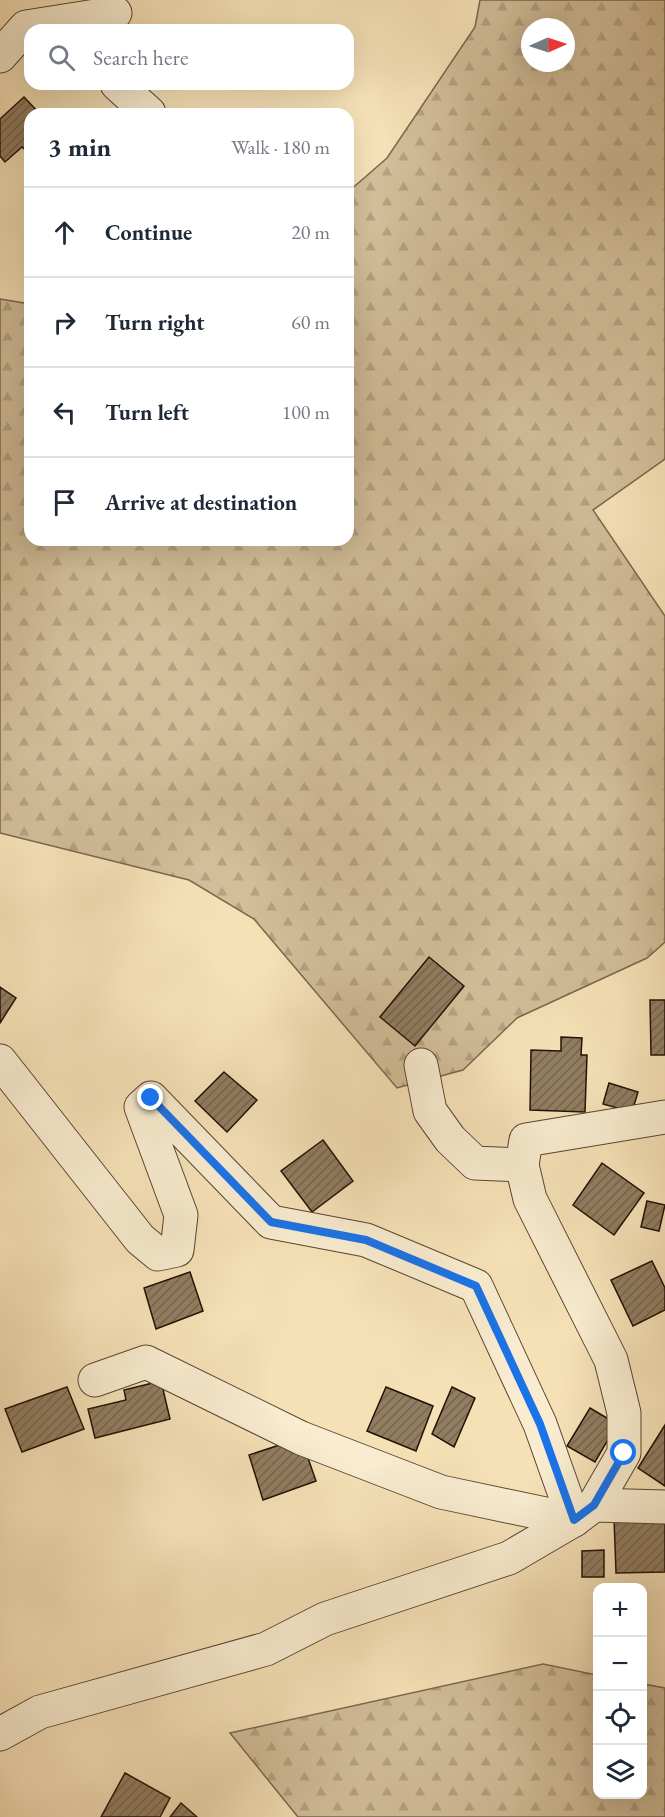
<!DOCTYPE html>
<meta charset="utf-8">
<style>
:root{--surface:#fff;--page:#f6f6f7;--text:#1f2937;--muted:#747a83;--line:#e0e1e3}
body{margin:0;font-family:"EB Garamond",serif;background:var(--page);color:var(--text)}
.controls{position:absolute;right:18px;bottom:18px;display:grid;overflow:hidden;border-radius:12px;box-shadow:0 6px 24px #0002}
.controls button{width:54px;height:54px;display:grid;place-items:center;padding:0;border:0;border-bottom:2px solid var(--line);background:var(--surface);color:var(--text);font:30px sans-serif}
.compass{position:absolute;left:521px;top:18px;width:54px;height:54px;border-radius:50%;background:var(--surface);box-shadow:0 6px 24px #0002;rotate:87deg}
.stop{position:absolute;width:18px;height:18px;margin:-14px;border:4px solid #1a73e8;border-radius:50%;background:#fff}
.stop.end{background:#1a73e8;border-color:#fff;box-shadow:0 2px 6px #0008}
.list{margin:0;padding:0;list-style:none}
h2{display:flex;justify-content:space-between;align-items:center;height:78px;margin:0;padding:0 24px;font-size:26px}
h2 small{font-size:20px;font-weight:400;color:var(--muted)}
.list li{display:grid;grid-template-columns:39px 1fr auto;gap:18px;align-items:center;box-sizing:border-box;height:90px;padding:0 24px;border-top:2px solid var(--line)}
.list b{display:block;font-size:22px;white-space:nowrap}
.list em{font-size:20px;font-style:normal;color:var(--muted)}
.icon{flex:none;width:33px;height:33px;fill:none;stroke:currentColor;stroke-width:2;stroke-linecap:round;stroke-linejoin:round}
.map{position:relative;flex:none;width:665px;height:1817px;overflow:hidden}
.search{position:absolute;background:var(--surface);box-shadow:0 6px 24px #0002;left:24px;top:24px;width:330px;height:66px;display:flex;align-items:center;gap:15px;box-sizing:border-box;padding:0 21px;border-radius:18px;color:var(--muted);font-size:22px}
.panel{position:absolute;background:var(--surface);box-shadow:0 6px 24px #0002;left:24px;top:108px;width:330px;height:438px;border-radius:18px}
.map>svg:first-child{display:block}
.forest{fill:url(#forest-firs);stroke:#7a684e;stroke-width:1.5;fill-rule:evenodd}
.building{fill:url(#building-hatch);stroke:#231104;stroke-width:1.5}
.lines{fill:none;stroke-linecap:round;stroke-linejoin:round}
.minor-casing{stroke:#584531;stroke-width:35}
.minor{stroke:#f9ecd0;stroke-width:33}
.route{stroke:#1a73e8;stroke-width:8}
</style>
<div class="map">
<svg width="665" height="1817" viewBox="0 0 665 1817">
<defs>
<pattern id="forest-firs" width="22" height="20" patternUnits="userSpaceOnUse" patternTransform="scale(1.5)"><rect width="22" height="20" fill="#d2be99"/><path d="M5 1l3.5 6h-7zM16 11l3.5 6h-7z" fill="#b4a282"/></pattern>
<pattern id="building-hatch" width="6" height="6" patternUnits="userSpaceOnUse" patternTransform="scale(1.5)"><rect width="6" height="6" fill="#917d61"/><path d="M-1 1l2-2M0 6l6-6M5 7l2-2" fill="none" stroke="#76654e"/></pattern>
</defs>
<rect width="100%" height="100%" fill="#f6e1b7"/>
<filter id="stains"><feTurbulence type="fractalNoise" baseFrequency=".00333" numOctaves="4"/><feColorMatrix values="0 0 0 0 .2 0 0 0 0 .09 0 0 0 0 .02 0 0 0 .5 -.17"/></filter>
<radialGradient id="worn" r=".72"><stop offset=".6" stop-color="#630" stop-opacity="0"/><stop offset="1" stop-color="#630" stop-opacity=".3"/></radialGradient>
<g class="forest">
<path d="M480,0H665V459L593,510L665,616V942L647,958L517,1018L463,1070L397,1088L254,919L189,880L0,833V299L30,304V540H348V192L387,158L475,27ZM530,27H566V63H530Z"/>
<polygon points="543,1664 597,1675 598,1794 642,1794 643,1684 665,1688 665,1817 298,1817 230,1733"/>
</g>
<g class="building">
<polygon points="24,97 40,114 30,114 30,154 22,147 5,162 0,156 0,119"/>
<polygon points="429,957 464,986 415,1046 380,1017"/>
<polygon points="0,987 16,998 0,1023"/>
<polygon points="650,1000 665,1000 665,1055 651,1055"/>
<polygon points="561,1037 582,1038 581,1055 587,1055 585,1112 530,1110 531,1050 561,1051"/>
<polygon points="224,1072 257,1100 227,1132 195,1101"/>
<polygon points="609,1083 638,1092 632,1112 603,1104"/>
<polygon points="323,1140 353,1181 312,1212 281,1171"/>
<polygon points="602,1163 644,1193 614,1235 573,1205"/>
<polygon points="647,1201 665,1205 659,1231 641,1227"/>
<polygon points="652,1261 665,1288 665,1310 633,1326 611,1280"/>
<polygon points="190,1272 203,1311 156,1329 144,1288"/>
<polygon points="161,1381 170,1419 95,1438 88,1409 126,1400 124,1390"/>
<polygon points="67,1387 84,1429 22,1452 5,1409"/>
<polygon points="386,1387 433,1406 416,1451 367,1431"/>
<polygon points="452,1387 475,1398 454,1447 432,1434"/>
<polygon points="590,1408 617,1424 595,1462 567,1446"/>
<polygon points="665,1425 665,1486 638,1468"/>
<polygon points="301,1438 316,1481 263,1500 249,1455"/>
<polygon points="665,1516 665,1572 616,1573 614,1518"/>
<polygon points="604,1550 604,1577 582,1577 582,1551"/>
<polygon points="125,1773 170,1798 160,1817 101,1817"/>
<polygon points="181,1803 197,1817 170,1817"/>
</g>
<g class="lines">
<g class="minor-casing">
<g id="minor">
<polyline points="0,56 26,27 115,13"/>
<polyline points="117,84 149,113"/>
<polyline points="0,1061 140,1239 158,1254 177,1250 181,1215 141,1107 151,1098 271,1222 366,1240 476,1286 540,1424 574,1520"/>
<polyline points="421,1065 430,1111 450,1139 475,1163 522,1165"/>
<polyline points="95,1380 146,1362 301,1438 441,1492 574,1520"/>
<polyline points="594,1505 665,1507"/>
<polyline points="0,1734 40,1712 266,1649 325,1619 509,1558 574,1520 594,1505 624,1453 624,1413 611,1360 530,1199 522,1165 526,1140 665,1117"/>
</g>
</g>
<use href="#minor" class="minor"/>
</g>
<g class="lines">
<polyline class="route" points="151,1098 271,1222 366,1240 476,1286 540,1424 574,1520 594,1505 624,1453"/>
</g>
<rect width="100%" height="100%" filter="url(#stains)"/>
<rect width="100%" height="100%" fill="url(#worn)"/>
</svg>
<div class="controls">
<button>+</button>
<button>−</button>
<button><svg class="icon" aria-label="locate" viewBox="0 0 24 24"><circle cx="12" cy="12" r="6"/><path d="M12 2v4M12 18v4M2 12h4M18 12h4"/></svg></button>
<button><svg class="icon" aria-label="layers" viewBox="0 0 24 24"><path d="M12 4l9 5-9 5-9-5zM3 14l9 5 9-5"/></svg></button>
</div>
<svg class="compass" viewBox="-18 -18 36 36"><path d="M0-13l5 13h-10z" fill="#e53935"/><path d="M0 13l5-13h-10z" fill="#747a83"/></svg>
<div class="stop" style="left:624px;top:1453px"></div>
<div class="stop end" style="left:151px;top:1098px"></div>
<div class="search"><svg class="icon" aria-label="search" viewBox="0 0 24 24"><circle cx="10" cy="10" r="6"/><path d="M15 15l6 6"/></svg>Search here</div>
<section class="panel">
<h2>3 min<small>Walk · 180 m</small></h2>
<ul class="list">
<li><svg class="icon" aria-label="ahead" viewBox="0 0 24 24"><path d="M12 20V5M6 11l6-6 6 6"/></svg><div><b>Continue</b></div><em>20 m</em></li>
<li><svg class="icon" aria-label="right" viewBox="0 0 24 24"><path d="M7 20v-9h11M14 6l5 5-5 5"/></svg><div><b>Turn right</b></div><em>60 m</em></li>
<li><svg class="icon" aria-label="left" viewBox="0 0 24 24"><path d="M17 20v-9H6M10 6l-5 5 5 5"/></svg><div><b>Turn left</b></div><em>100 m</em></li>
<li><svg class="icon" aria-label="arrive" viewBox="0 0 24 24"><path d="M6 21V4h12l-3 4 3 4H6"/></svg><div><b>Arrive at destination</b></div></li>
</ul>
</section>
</div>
